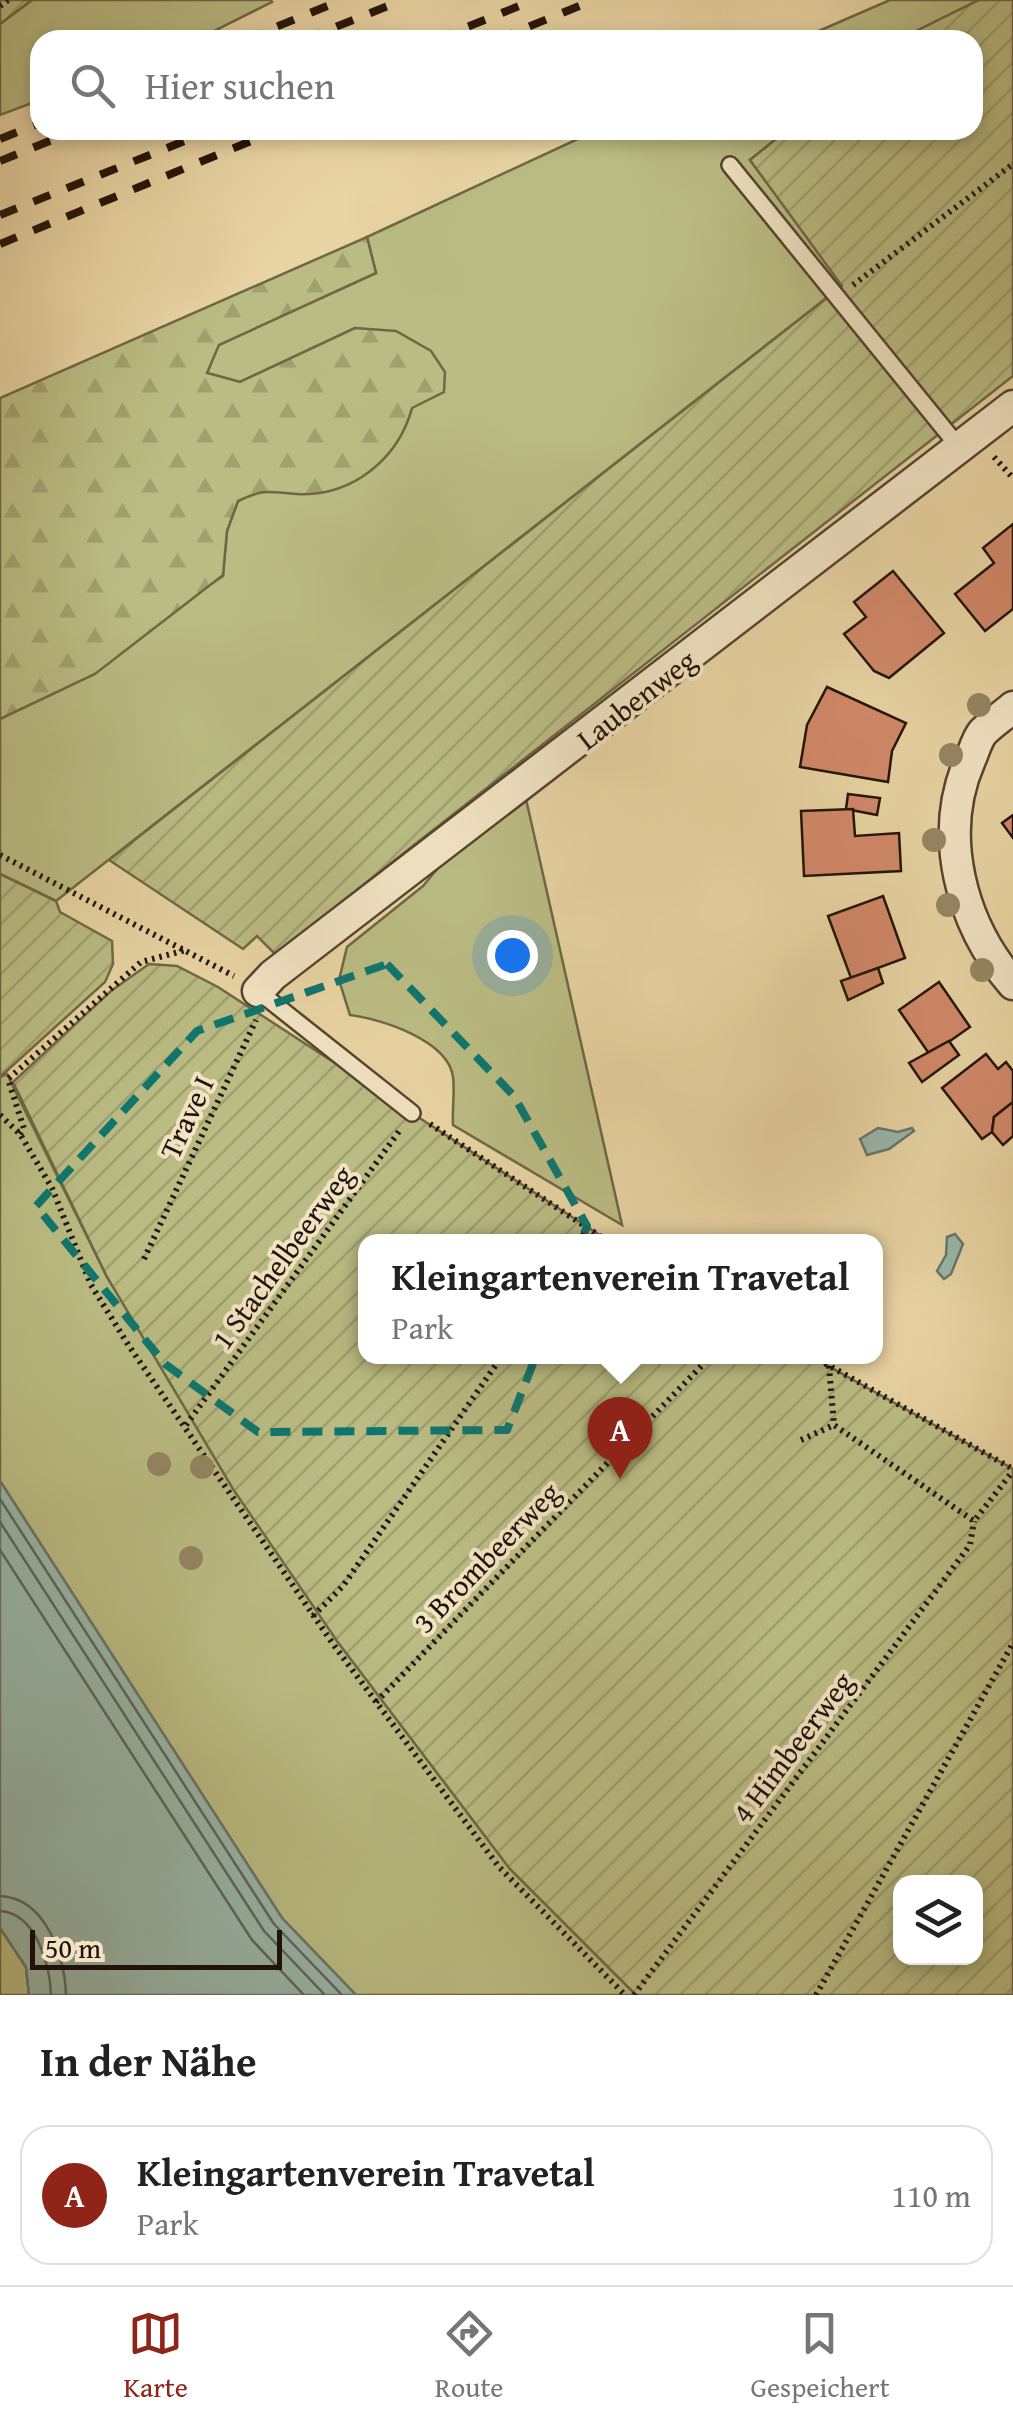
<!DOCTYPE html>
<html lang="de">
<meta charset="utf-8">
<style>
:root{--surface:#fff;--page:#f6f6f6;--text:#222;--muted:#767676;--line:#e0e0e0;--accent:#8f2418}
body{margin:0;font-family:"Gentium Book Plus",serif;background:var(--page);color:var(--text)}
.controls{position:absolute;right:30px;bottom:30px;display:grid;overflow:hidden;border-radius:20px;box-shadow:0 5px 15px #0003}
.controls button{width:90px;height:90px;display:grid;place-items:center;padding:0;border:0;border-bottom:2px solid var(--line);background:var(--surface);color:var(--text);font:50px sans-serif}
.scale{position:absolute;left:30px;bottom:25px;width:252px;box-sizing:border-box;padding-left:10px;border:5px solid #22130a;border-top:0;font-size:28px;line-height:35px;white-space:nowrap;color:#22130a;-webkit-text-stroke:8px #f1e3c3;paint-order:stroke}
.you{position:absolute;left:512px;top:955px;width:35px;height:35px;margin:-25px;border:8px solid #fff;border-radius:50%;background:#1a73e8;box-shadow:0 0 0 15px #1a73e833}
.badge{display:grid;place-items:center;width:65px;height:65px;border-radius:50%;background:var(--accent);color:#fff;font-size:32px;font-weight:700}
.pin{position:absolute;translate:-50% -82px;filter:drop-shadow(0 2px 5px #0008)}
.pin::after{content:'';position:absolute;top:52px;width:35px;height:30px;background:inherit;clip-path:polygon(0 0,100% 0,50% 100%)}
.popup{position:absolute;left:358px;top:1234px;width:525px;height:130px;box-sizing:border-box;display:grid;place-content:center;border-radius:20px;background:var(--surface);filter:drop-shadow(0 2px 8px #0005);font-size:32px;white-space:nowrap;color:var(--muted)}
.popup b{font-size:38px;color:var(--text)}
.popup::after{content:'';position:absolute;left:50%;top:100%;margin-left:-20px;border:20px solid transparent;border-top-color:var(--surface)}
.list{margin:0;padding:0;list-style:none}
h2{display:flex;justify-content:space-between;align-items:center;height:130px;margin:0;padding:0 40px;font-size:42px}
h2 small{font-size:32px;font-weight:400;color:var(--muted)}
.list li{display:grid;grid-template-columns:65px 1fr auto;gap:30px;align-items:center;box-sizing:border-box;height:140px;margin:0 20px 20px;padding:0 20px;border:2px solid var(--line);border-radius:30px}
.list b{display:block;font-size:38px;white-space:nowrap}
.list p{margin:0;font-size:32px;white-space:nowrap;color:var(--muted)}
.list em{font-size:32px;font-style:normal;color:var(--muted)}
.icon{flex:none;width:55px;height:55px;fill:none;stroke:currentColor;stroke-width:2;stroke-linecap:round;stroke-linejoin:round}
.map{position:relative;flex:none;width:1013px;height:1995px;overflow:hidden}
.search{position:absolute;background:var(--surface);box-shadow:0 5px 15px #0003;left:30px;right:30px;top:30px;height:110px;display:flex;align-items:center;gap:25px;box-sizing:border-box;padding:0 35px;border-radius:30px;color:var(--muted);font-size:38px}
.sheet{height:290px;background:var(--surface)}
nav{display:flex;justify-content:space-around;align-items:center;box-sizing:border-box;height:140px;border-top:2px solid var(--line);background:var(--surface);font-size:28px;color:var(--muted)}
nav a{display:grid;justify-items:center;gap:5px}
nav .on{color:var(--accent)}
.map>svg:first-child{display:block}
.grass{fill:#babc83;stroke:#6e6846;stroke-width:2.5}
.forest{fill:url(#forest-firs);stroke:#6e6846;stroke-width:2.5}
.garden{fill:url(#garden-furrows);stroke:#6e6846;stroke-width:2.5;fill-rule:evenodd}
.water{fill:#98b7ab;stroke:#69756b;stroke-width:2.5}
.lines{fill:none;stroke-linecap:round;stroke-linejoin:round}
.shore{stroke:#5d655a;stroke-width:2.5}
.building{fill:#d18869;stroke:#22130a;stroke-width:2.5}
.lane-casing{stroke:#544330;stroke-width:20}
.street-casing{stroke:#544330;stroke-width:35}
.path{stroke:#22130a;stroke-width:6;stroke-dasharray:2.5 5;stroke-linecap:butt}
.lane{stroke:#f1e3c3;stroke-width:15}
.street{stroke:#f1e3c3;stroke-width:30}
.rail{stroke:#22130a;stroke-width:8;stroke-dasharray:18 18;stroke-linecap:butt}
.tree{fill:#958663}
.marked{fill:none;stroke:#0f766e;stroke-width:8;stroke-dasharray:20 12;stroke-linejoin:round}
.labels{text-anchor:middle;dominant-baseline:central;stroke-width:8;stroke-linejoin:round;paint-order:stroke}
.street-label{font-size:30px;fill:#22130a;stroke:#f1e3c3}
</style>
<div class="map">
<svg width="1013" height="1995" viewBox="0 0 1013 1995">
<defs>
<pattern id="forest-firs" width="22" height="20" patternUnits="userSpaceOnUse" patternTransform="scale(2.5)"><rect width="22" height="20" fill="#babc83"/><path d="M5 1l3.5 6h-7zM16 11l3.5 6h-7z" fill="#a0a170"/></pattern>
<pattern id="garden-furrows" width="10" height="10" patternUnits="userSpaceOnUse" patternTransform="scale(2.5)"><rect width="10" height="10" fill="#babc83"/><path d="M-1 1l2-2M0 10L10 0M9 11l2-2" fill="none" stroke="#a0a170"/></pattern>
</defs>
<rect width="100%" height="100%" fill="#e9d4a3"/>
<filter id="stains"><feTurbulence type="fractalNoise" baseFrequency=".002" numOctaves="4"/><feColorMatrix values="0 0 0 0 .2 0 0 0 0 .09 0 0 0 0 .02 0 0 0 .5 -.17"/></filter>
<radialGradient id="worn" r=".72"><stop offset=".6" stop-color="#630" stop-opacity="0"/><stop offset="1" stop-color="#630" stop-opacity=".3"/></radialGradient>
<g class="grass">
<polygon points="32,0 271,0 272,2 196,40 40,40 40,100 0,115 0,24"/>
<polygon points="890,0 979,0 898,40 798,40"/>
<path d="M597,130H787L750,160L843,285L56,901L0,874V719L223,576L227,531L238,501C275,483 270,495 305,493C357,490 398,459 412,408L355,328L240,382L207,373L218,345L376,273L367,237Z"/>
<path d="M526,799L622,1225L453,1125C452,1110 455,1091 453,1077C448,1040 381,1019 350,1015L339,980L347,947L423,886L447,857Z"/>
<polygon points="7,1074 107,1277 337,1641 510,1869 636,1995 356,1995 282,1918 0,1481 0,1077"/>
<polygon points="0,1928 26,1967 29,1995 0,1995"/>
</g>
<path class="forest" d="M367,237L376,273L219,345L207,373L240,382L355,328L396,331L431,351L445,372L444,392L412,408C398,459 352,497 297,494C268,492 266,488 238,501L227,531L223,575L95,674L0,719V398Z"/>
<g class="garden">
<polygon points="0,0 32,0 0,24"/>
<polygon points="979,0 1013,0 1013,376 275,954 257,936 243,949 109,860 842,286 750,160 787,130 973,130 973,40 898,40"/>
<polygon points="0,874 56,901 60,912 112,941 113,964 105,982 0,1077"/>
<path d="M149,964L177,966L218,987L609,1241L365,1242V1356L812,1357L1013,1469V1995H636L510,1869L337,1641L233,1489L107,1277L13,1082L111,991ZM900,1882H976V1958H900Z"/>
</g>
<g class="water">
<polygon points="878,1128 898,1132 912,1128 914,1131 889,1149 867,1155 860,1139"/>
<polygon points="955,1234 963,1244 951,1274 944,1279 937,1271 946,1255 947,1237"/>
<polygon points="0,1481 282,1918 356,1995 29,1995 26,1967 0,1928"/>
</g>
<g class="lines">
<g class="shore">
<polyline points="0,1499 274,1924 342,1995"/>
<polyline points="0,1522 264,1931 325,1995"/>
<polyline points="0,1550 252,1940 304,1995"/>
<path d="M0,1896C46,1898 65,1957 66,1995"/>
<path d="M0,1911C36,1913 50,1965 51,1995"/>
</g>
</g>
<g class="building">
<polygon points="1013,524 1013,609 985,631 955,594 994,563 983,548"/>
<polygon points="893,571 944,633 889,678 874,671 844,634 866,617 854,602"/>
<polygon points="827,687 906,723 892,751 888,782 800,767 807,725"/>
<polygon points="848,794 880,798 877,815 846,809"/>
<polygon points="853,809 855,836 899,833 901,871 804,876 801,811"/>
<polygon points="1013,815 1013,838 1002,823"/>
<polygon points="883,896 905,958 851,978 828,916"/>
<polygon points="878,968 883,983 848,1000 841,981"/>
<polygon points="939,982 970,1027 930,1055 899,1010"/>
<polygon points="949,1041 959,1055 922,1082 909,1063"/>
<polygon points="986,1054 998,1069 1006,1062 1013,1071 1013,1102 994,1117 992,1132 982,1139 942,1088"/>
<polygon points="1013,1102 1013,1136 1003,1145 992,1132 994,1117"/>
</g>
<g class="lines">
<g class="lane-casing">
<g id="lane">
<polyline points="730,165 958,446"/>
<polyline points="258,991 412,1113"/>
</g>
</g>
<g class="street-casing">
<g id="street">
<path d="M1013,707C1004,715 992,723 983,732C977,739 974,751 970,760C937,835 961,924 1013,984"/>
<polyline points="258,991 273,975 1013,406"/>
</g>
</g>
<g class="path">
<polyline points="0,6 8,0"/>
<polyline points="853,285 1013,164"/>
<polyline points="994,457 1013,478"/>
<polyline points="0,855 234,976"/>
<polyline points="0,1115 20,1134 52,1188 91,1285 129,1346 333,1644 499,1867 625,1995"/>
<polyline points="430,1124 609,1242"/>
<polyline points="20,1134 24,1129 8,1079 141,962 186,950"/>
<polyline points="580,1242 588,1225"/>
<polyline points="144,1259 256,1020"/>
<polyline points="812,1356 1013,1469"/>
<polyline points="829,1366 834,1425 974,1521 1013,1471"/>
<polyline points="186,1425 400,1130"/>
<polyline points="801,1440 834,1425"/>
<polyline points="313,1616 343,1586 502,1356"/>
<polyline points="376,1702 711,1356"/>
<polyline points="634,1995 970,1545 974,1521"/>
<polyline points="816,1995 1013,1643"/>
</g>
<use href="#lane" class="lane"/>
<use href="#street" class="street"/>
<g class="rail">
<polyline points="244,40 342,0"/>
<polyline points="303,40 403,0"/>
<polyline points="435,40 534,0"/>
<polyline points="496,40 594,0"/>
<polyline points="0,139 40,123"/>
<polyline points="0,161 77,130"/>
<polyline points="0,215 212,130"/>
<polyline points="0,244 278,130"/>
</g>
</g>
<g class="tree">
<circle cx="979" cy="705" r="12"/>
<circle cx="951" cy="755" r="12"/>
<circle cx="934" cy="840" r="12"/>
<circle cx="948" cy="905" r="12"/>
<circle cx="982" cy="970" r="12"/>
<circle cx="159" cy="1464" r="12"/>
<circle cx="202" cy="1467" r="12"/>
<circle cx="191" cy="1558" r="12"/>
</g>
<path class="marked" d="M387,964L514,1096L587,1226L507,1430L258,1432L165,1364L36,1206L197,1031Z"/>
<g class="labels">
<g class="street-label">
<text transform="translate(636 699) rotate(-38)">Laubenweg</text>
<text transform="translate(186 1117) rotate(-65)">Trave I</text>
<text transform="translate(282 1257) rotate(-54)">1 Stachelbeerweg</text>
<text transform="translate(486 1557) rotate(-46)">3 Brombeerweg</text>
<text transform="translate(792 1747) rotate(-53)">4 Himbeerweg</text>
</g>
</g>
<rect width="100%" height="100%" filter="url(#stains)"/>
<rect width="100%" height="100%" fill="url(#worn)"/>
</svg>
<div class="controls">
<button><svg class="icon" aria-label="layers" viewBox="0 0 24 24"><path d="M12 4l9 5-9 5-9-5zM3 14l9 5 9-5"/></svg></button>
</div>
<div class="scale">50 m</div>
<div class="you"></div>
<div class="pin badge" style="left:620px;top:1479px">A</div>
<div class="popup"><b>Kleingartenverein Travetal</b>Park</div>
<div class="search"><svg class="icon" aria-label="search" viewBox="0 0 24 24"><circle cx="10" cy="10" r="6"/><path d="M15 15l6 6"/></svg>Hier suchen</div>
</div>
<section class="sheet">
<h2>In der Nähe<small></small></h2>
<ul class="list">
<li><span class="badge">A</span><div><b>Kleingartenverein Travetal</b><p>Park</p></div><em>110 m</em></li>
</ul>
</section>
<nav>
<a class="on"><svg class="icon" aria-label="map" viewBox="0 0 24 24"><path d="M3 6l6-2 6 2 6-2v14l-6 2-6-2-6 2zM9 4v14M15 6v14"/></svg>Karte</a>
<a><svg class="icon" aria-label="directions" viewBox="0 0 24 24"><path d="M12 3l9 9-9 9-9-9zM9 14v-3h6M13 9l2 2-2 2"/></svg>Route</a>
<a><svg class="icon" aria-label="saved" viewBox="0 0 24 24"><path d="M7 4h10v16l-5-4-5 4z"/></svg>Gespeichert</a>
</nav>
